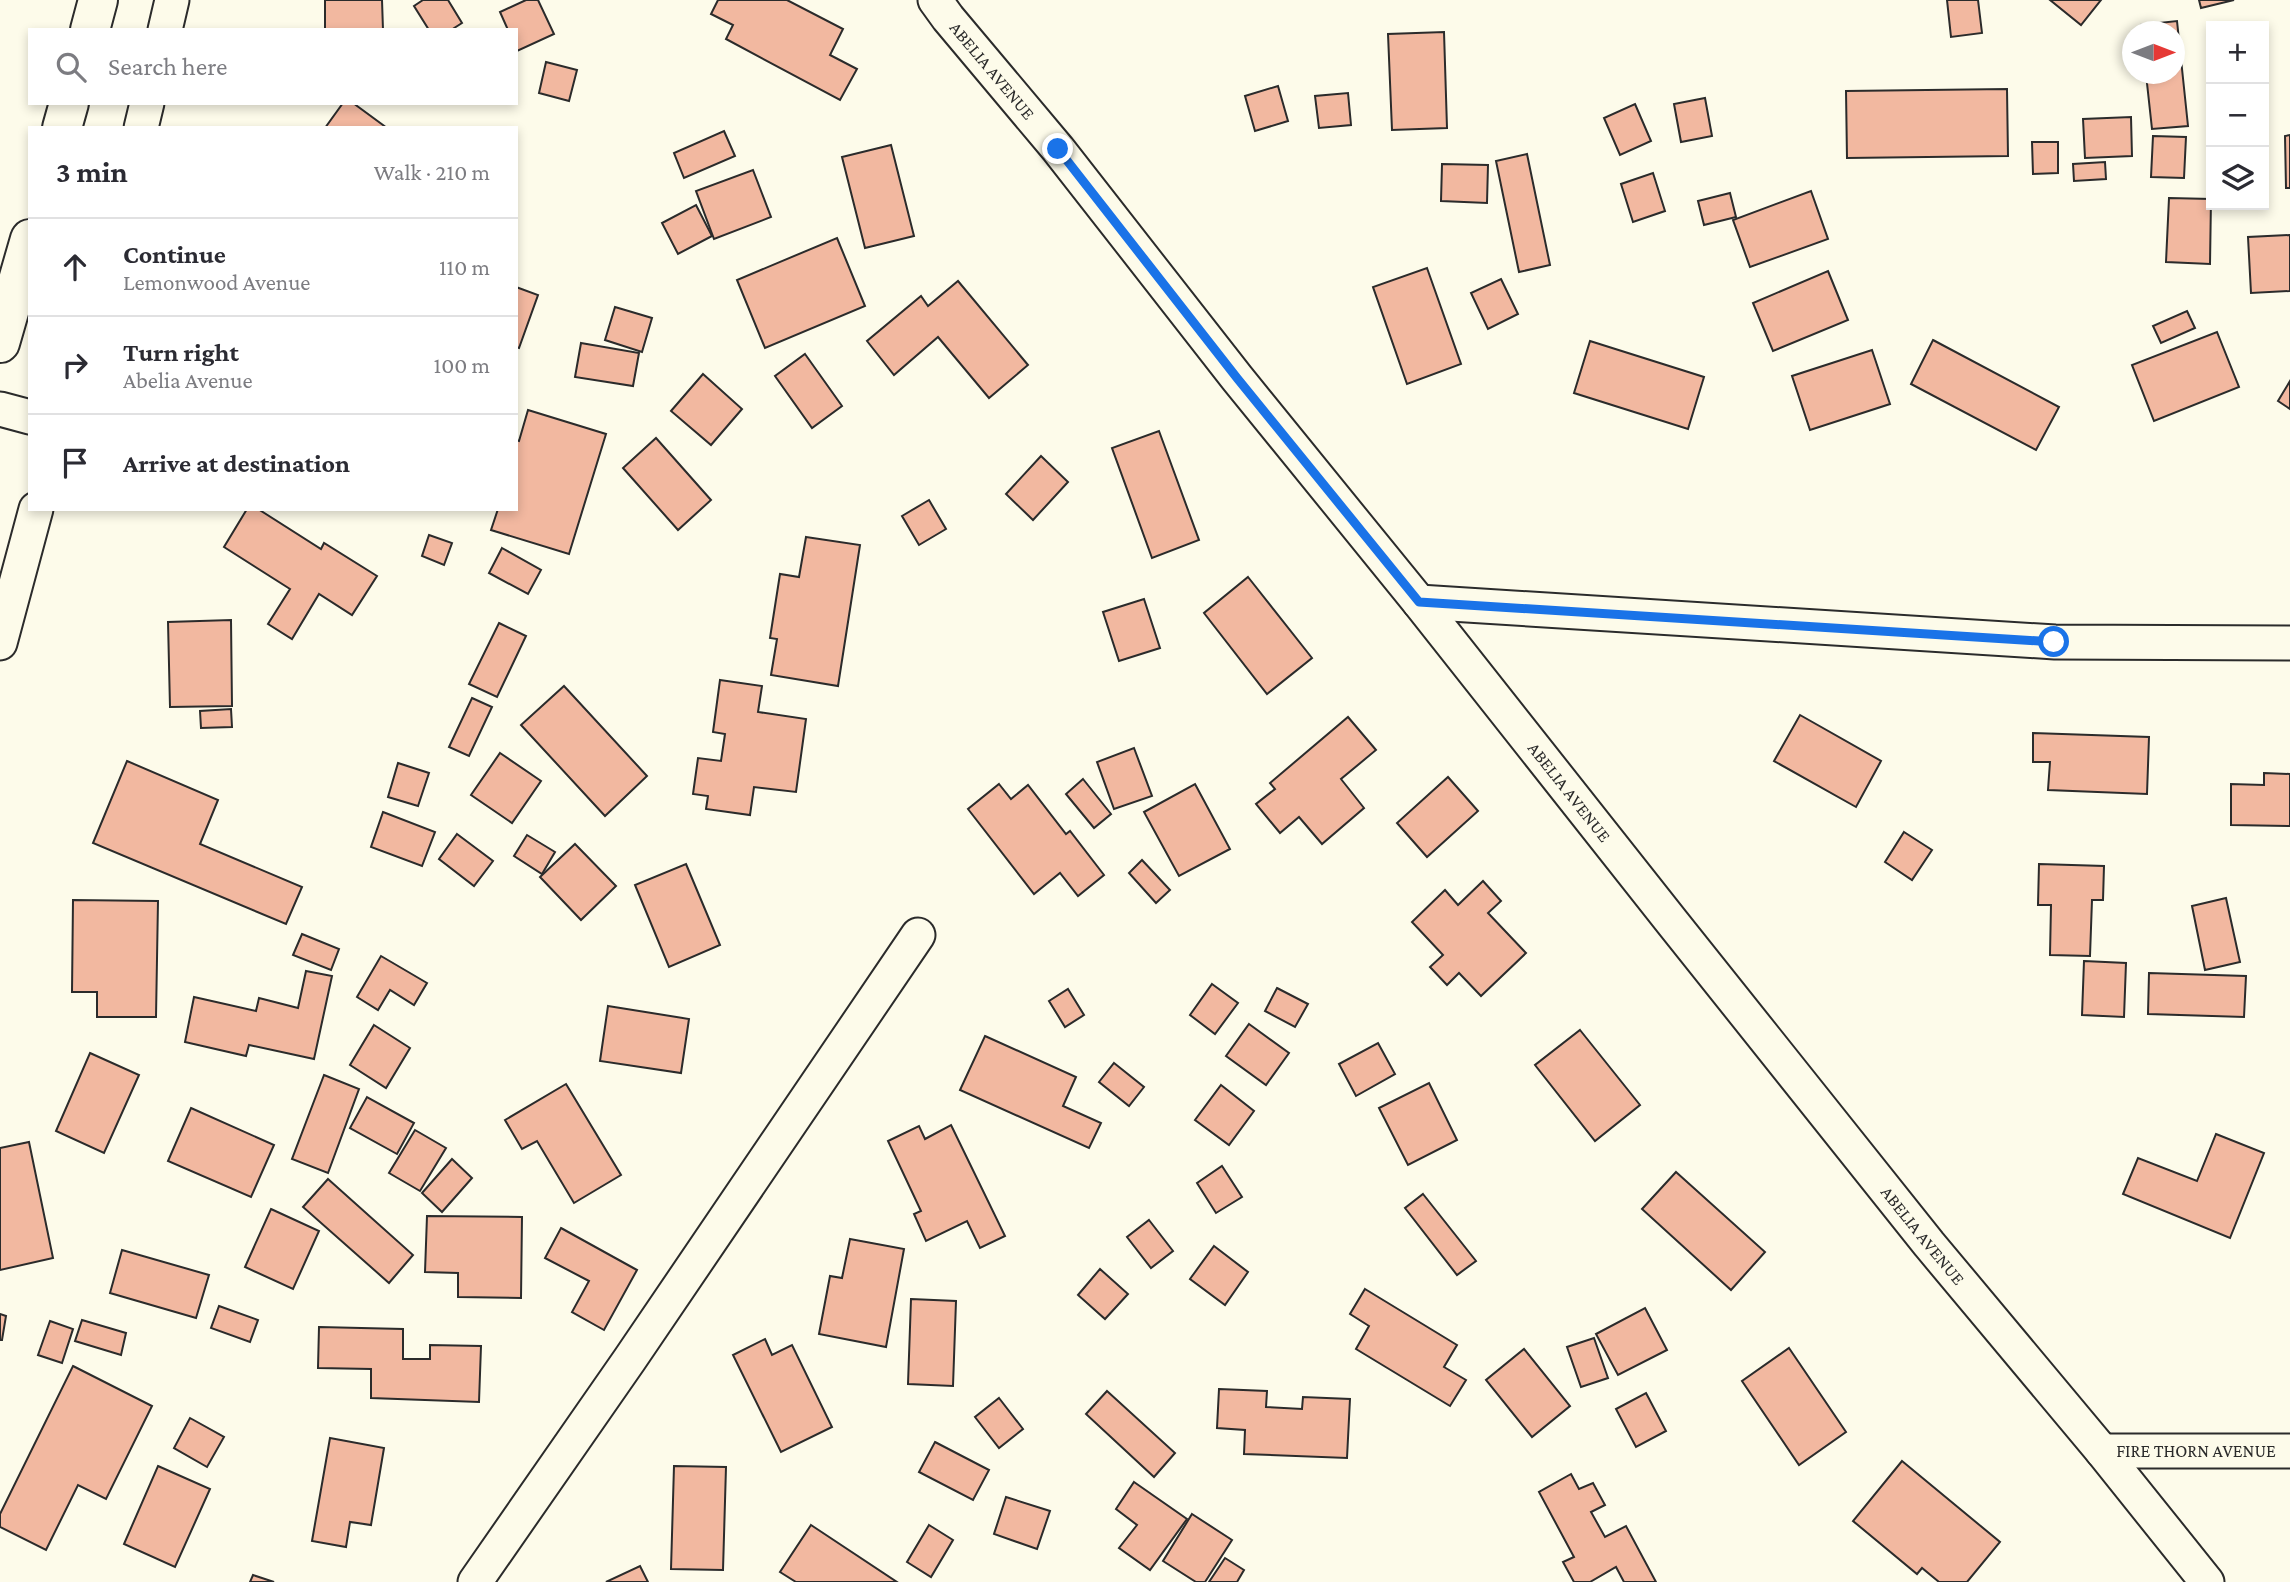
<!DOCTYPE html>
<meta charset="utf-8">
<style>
:root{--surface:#fff;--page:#f7f7f7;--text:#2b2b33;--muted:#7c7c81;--line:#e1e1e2}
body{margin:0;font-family:"Crimson Pro",serif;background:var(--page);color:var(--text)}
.controls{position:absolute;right:21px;top:21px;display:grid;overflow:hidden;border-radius:0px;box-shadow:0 4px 10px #0003}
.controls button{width:63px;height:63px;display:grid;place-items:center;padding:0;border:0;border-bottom:2px solid var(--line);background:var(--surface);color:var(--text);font:35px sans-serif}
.compass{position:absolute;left:2122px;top:21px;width:63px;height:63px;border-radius:50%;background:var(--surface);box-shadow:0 4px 10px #0003;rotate:90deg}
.stop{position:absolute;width:21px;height:21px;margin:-16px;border:5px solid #1a73e8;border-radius:50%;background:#fff}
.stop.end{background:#1a73e8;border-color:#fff;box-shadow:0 2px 7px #0008}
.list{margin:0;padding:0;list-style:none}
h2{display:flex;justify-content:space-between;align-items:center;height:91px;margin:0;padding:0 28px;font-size:30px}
h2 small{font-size:23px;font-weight:400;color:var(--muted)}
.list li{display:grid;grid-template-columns:46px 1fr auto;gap:21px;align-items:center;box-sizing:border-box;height:98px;padding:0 28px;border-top:2px solid var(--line)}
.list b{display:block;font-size:26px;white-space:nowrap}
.list p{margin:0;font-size:23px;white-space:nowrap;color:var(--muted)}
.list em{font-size:23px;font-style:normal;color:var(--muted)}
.icon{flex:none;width:38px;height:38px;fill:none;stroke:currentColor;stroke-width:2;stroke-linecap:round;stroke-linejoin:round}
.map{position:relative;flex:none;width:2290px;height:1582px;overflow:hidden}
.search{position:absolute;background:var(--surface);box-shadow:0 4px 10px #0003;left:28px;top:28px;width:490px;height:77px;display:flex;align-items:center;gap:18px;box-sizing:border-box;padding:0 24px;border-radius:0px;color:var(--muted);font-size:26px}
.panel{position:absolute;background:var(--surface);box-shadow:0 4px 10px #0003;left:28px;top:126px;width:490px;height:385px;border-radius:0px}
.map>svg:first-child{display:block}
.building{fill:#f2b8a0;stroke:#2b2b2b;stroke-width:2}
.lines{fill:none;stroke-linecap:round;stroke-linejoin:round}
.minor-casing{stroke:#2b2b2b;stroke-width:37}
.secondary-casing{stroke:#2b2b2b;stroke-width:42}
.minor{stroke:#fdfbea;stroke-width:33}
.secondary{stroke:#fdfbea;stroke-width:38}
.route{stroke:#1a73e8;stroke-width:9}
.labels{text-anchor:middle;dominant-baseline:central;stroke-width:5;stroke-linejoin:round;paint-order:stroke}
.street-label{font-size:18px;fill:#2b2b2b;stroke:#fdfbea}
</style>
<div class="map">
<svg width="2290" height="1582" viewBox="0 0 2290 1582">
<rect width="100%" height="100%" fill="#fdfbea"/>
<g class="building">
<polygon points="325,0 382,0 383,30 325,30"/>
<polygon points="423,0 448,0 462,23 451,30 429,30 414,6"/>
<polygon points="526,0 538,0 554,34 517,51 516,30 508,30 500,12"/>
<polygon points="718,0 787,0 843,29 830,55 857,69 840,100 726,39 733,25 711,14"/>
<polygon points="1947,0 1978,0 1982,33 1951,37"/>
<polygon points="2050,0 2101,0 2081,25"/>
<polygon points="2199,0 2234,0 2201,8"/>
<polygon points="2177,21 2188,126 2152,129 2146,74 2174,74 2174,32 2142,32 2141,25"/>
<polygon points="1444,32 1447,128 1392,130 1388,34"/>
<polygon points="546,62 577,70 569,101 539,93"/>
<polygon points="1278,86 1288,121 1255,131 1245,96"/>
<polygon points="2007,89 2008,156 1847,158 1846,91"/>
<polygon points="1348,93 1351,125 1319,128 1315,96"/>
<polygon points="1705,98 1712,136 1681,142 1674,104"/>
<polygon points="343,103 353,103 387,128 325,128"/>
<polygon points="1635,104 1651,141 1620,155 1604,118"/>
<polygon points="2264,111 2267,111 2265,173 2264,173"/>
<polygon points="2131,117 2132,156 2085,158 2083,119"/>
<polygon points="724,131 735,156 684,178 674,153"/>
<polygon points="2290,135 2290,188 2286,188 2285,136"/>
<polygon points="2153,136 2186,137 2184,178 2151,177"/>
<polygon points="2032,142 2058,142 2058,173 2033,174"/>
<polygon points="891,145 914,236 865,248 842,157"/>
<polygon points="1527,154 1550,265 1519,272 1496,161"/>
<polygon points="2105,162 2106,179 2074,181 2073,164"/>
<polygon points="1442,164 1488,165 1487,203 1441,201"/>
<polygon points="753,170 771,217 714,239 696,191"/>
<polygon points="1653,173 1665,211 1633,222 1621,184"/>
<polygon points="1811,191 1828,239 1750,267 1733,220"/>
<polygon points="1730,193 1736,217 1704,225 1698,201"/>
<polygon points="2169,198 2211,199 2210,264 2166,262"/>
<polygon points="696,205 712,236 678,254 662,223"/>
<polygon points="2290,235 2290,291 2251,293 2248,237"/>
<polygon points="837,238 865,306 765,348 737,280"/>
<polygon points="1427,268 1461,364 1407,384 1373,287"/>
<polygon points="1828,271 1848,320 1773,351 1753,303"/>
<polygon points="1501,279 1518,314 1488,329 1471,293"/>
<polygon points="958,281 1028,365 989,398 938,337 894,375 867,341 921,296 928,306"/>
<polygon points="516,287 538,295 519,348 516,347"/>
<polygon points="615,307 652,318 642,352 605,340"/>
<polygon points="2187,311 2195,328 2161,343 2153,326"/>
<polygon points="2217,332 2239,387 2154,421 2132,365"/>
<polygon points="1933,340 2059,407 2036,450 1911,384"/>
<polygon points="1590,341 1704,377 1688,429 1574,393"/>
<polygon points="581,343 639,353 633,386 575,377"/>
<polygon points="1872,350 1890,404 1810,430 1792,376"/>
<polygon points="805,354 842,406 812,428 775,376"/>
<polygon points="703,374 742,409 711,445 671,411"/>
<polygon points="2290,381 2290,409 2278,401"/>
<polygon points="528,410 606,434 569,554 491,530 498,509 516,509 516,440 519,441"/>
<polygon points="1159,431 1199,540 1152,558 1112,448"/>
<polygon points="656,438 711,500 678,530 623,468"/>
<polygon points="1041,456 1068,482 1033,520 1006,494"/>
<polygon points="929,500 946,529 919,545 902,516"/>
<polygon points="247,509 258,509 321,549 324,543 377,576 352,615 319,594 292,639 268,624 290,589 224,547"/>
<polygon points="429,535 452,543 444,565 422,556"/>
<polygon points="806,537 860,545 838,686 771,675 777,639 770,638 780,574 799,577"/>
<polygon points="502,548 541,570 528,594 489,573"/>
<polygon points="1248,577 1312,658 1267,694 1204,613"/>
<polygon points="1144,599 1160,648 1119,661 1103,612"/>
<polygon points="231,620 232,706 170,707 168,622"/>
<polygon points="499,623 526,636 497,697 469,684"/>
<polygon points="720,680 762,686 758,712 806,719 796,792 754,787 750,815 706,809 708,796 693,794 698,758 721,761 725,734 713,732"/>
<polygon points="564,686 647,776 605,816 521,725"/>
<polygon points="472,698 492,707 469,756 449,747"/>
<polygon points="231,709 232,727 201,728 200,711"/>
<polygon points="1800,715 1881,761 1856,807 1774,761"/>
<polygon points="1348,717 1376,750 1341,779 1364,808 1322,844 1299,817 1280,833 1256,804 1275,789 1270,783"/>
<polygon points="2033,733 2149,737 2147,794 2048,790 2050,762 2033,762"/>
<polygon points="1134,748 1152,796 1114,809 1097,762"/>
<polygon points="500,753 541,781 512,823 471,795"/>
<polygon points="127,761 218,800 200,844 302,887 286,924 93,843"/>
<polygon points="398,763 429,773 418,806 388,797"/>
<polygon points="2264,773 2290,774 2290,826 2231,825 2231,784 2264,785"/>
<polygon points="1448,777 1478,811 1427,857 1397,823"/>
<polygon points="1083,779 1111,814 1094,828 1066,794"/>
<polygon points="999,784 1011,799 1028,785 1066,834 1070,831 1104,875 1078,896 1060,873 1034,894 968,809"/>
<polygon points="1195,784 1230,849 1179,876 1144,812"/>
<polygon points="383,812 435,832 422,866 371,847"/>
<polygon points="1904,832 1932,850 1912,880 1885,862"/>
<polygon points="457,834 493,861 474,886 439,859"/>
<polygon points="527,835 555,852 542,874 514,856"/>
<polygon points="575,844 616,886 581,920 540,877"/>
<polygon points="1142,860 1170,890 1156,903 1129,873"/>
<polygon points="686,864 720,945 669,967 635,885"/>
<polygon points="2039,864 2104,866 2103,900 2092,900 2090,956 2050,955 2051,905 2038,905"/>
<polygon points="1483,881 1501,901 1488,913 1526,953 1481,996 1459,973 1447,985 1430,967 1443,955 1412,922 1445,890 1458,905"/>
<polygon points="2226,898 2240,962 2205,970 2192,906"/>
<polygon points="73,900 158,901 156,1017 97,1017 97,992 72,992"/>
<polygon points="302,934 339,949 331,970 293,955"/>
<polygon points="381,956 427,983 414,1005 390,990 378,1010 357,997"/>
<polygon points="2084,961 2126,963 2124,1017 2082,1015"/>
<polygon points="306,971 332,976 314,1059 249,1045 246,1056 185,1042 194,997 256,1011 259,998 298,1008"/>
<polygon points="2149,973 2246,976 2244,1017 2148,1014"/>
<polygon points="1212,984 1238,1003 1215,1034 1190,1015"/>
<polygon points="1277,988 1308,1004 1295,1027 1265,1011"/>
<polygon points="1068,989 1084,1015 1065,1027 1049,1001"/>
<polygon points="608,1006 689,1019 681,1073 600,1061"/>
<polygon points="1249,1024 1289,1053 1266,1085 1226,1056"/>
<polygon points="374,1025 410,1048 386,1088 350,1065"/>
<polygon points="1580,1030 1640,1105 1595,1141 1535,1065"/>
<polygon points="985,1036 1076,1077 1063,1106 1101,1123 1089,1148 960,1090"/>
<polygon points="1378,1043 1395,1074 1356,1096 1339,1064"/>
<polygon points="90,1053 139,1075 104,1153 56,1131"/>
<polygon points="1114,1063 1144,1087 1129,1106 1099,1082"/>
<polygon points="324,1075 359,1089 328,1173 292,1159"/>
<polygon points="1429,1083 1457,1140 1408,1165 1379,1108"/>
<polygon points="566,1084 621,1175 574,1203 537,1141 522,1149 505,1120"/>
<polygon points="1221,1085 1254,1111 1229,1145 1195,1120"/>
<polygon points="367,1097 414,1123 397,1154 350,1128"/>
<polygon points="191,1108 274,1145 251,1197 168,1161"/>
<polygon points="951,1125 1005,1236 980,1248 967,1221 926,1241 914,1214 921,1211 888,1141 919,1126 925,1139"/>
<polygon points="415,1130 446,1148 420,1191 389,1173"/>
<polygon points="2216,1134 2264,1153 2230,1238 2123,1194 2138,1158 2197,1181"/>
<polygon points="29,1142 53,1258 0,1270 0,1148"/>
<polygon points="452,1159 472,1178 442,1212 422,1193"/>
<polygon points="1222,1166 1242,1197 1216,1213 1197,1183"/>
<polygon points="1676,1172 1765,1252 1731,1290 1642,1209"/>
<polygon points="328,1179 413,1255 389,1283 303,1207"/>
<polygon points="1423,1194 1476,1261 1457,1275 1405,1208"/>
<polygon points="271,1209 319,1231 293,1289 245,1267"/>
<polygon points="427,1216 522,1217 521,1298 458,1297 458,1273 425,1272"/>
<polygon points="1149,1220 1173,1251 1151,1268 1127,1237"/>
<polygon points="561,1228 637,1270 604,1330 572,1312 589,1281 545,1258"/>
<polygon points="850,1239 904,1249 886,1347 819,1334 830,1276 842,1278"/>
<polygon points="1214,1246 1248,1272 1225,1305 1190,1279"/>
<polygon points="122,1250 209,1275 196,1318 110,1293"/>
<polygon points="1100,1269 1128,1294 1105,1319 1078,1295"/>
<polygon points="1365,1289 1457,1345 1444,1367 1466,1380 1450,1406 1356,1349 1369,1326 1350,1314"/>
<polygon points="911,1299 956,1301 953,1386 908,1384"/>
<polygon points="219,1306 258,1320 250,1342 211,1328"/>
<polygon points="1645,1308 1667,1350 1618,1375 1596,1334"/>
<polygon points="0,1314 6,1316 2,1340 0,1340"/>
<polygon points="82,1320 126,1333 121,1355 75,1341"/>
<polygon points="50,1321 73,1329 62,1363 38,1355"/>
<polygon points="319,1327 403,1329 403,1359 430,1359 430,1345 481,1346 479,1402 371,1398 371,1369 318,1368"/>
<polygon points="1594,1338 1608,1378 1581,1387 1567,1347"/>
<polygon points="765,1339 772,1355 792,1345 832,1427 781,1452 733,1355"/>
<polygon points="1789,1348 1846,1432 1799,1465 1742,1381"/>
<polygon points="1524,1349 1570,1406 1532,1437 1486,1380"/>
<polygon points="73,1366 152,1406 106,1499 78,1485 46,1550 0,1527 0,1514"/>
<polygon points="1219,1389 1267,1391 1266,1407 1302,1409 1303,1397 1350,1399 1347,1458 1244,1454 1245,1430 1217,1428"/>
<polygon points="1107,1391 1175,1453 1154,1477 1086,1414"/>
<polygon points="1646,1393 1666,1431 1636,1447 1616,1409"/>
<polygon points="999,1398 1023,1429 999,1448 975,1417"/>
<polygon points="190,1418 224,1437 207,1467 174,1448"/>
<polygon points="330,1438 384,1448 371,1525 350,1522 346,1547 312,1541"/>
<polygon points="935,1442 989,1470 973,1500 919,1472"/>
<polygon points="1902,1461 2000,1542 1967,1582 1939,1582 1922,1568 1917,1574 1853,1521"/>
<polygon points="158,1466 210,1489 175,1567 124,1544"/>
<polygon points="674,1466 726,1467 723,1570 671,1569"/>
<polygon points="1571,1474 1579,1489 1593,1483 1605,1505 1591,1512 1605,1537 1626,1526 1656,1582 1624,1582 1616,1567 1590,1582 1574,1582 1563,1562 1574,1557 1539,1492"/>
<polygon points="1134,1482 1187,1519 1150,1570 1119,1548 1137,1525 1116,1509"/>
<polygon points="1006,1497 1050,1511 1037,1549 994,1534"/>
<polygon points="1192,1514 1232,1540 1205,1582 1196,1582 1163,1561"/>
<polygon points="811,1525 897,1582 796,1582 780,1572"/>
<polygon points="929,1525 953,1540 931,1577 907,1562"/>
<polygon points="1225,1558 1244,1570 1237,1582 1209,1582"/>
<polygon points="640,1566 648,1582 606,1582"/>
<polygon points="253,1575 274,1582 250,1582"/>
</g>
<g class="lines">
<g class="minor-casing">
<g id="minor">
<path id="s1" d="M935,0L948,18L1058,149L1237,378L1419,602L1672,922L1929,1244L2102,1451L2207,1582"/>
<polyline points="165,30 172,0"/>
<polyline points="141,128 147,103"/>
<polyline points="0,409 30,417"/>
<polyline points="1419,602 2055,642 2290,643"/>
<polyline points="0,643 36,509"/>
<path id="s2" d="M2102,1451H2290"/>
<polyline points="475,1582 630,1359 918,935"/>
</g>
</g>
<g class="secondary-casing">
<g id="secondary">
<polyline points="90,30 98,0"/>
<polyline points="62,128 69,103"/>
<polyline points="0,343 30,239"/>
</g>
</g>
<use href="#minor" class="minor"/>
<use href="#secondary" class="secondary"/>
</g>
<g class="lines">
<polyline class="route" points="1058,149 1237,378 1419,602 2054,642"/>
</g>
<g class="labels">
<g class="street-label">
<text stroke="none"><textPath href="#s1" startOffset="91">ABELIA AVENUE</textPath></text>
<text stroke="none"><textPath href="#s1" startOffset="1015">ABELIA AVENUE</textPath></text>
<text stroke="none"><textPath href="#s1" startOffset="1582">ABELIA AVENUE</textPath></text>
<text stroke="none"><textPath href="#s2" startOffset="94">FIRE THORN AVENUE</textPath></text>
</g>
</g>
</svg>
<div class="controls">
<button>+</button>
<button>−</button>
<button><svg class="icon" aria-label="layers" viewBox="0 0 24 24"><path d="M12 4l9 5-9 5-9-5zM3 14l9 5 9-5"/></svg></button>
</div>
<svg class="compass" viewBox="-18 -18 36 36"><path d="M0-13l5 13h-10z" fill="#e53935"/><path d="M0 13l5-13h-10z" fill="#7c7c81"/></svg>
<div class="stop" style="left:2054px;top:642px"></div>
<div class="stop end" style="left:1058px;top:149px"></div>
<div class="search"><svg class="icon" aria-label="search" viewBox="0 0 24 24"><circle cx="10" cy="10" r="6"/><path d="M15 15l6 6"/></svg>Search here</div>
<section class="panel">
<h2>3 min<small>Walk · 210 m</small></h2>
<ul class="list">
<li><svg class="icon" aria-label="ahead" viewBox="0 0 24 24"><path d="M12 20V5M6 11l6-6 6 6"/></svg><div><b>Continue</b><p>Lemonwood Avenue</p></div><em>110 m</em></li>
<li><svg class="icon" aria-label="right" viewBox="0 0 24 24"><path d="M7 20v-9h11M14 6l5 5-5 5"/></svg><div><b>Turn right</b><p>Abelia Avenue</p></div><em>100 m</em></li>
<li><svg class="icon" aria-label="arrive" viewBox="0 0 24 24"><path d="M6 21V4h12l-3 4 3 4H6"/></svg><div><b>Arrive at destination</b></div></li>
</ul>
</section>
</div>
